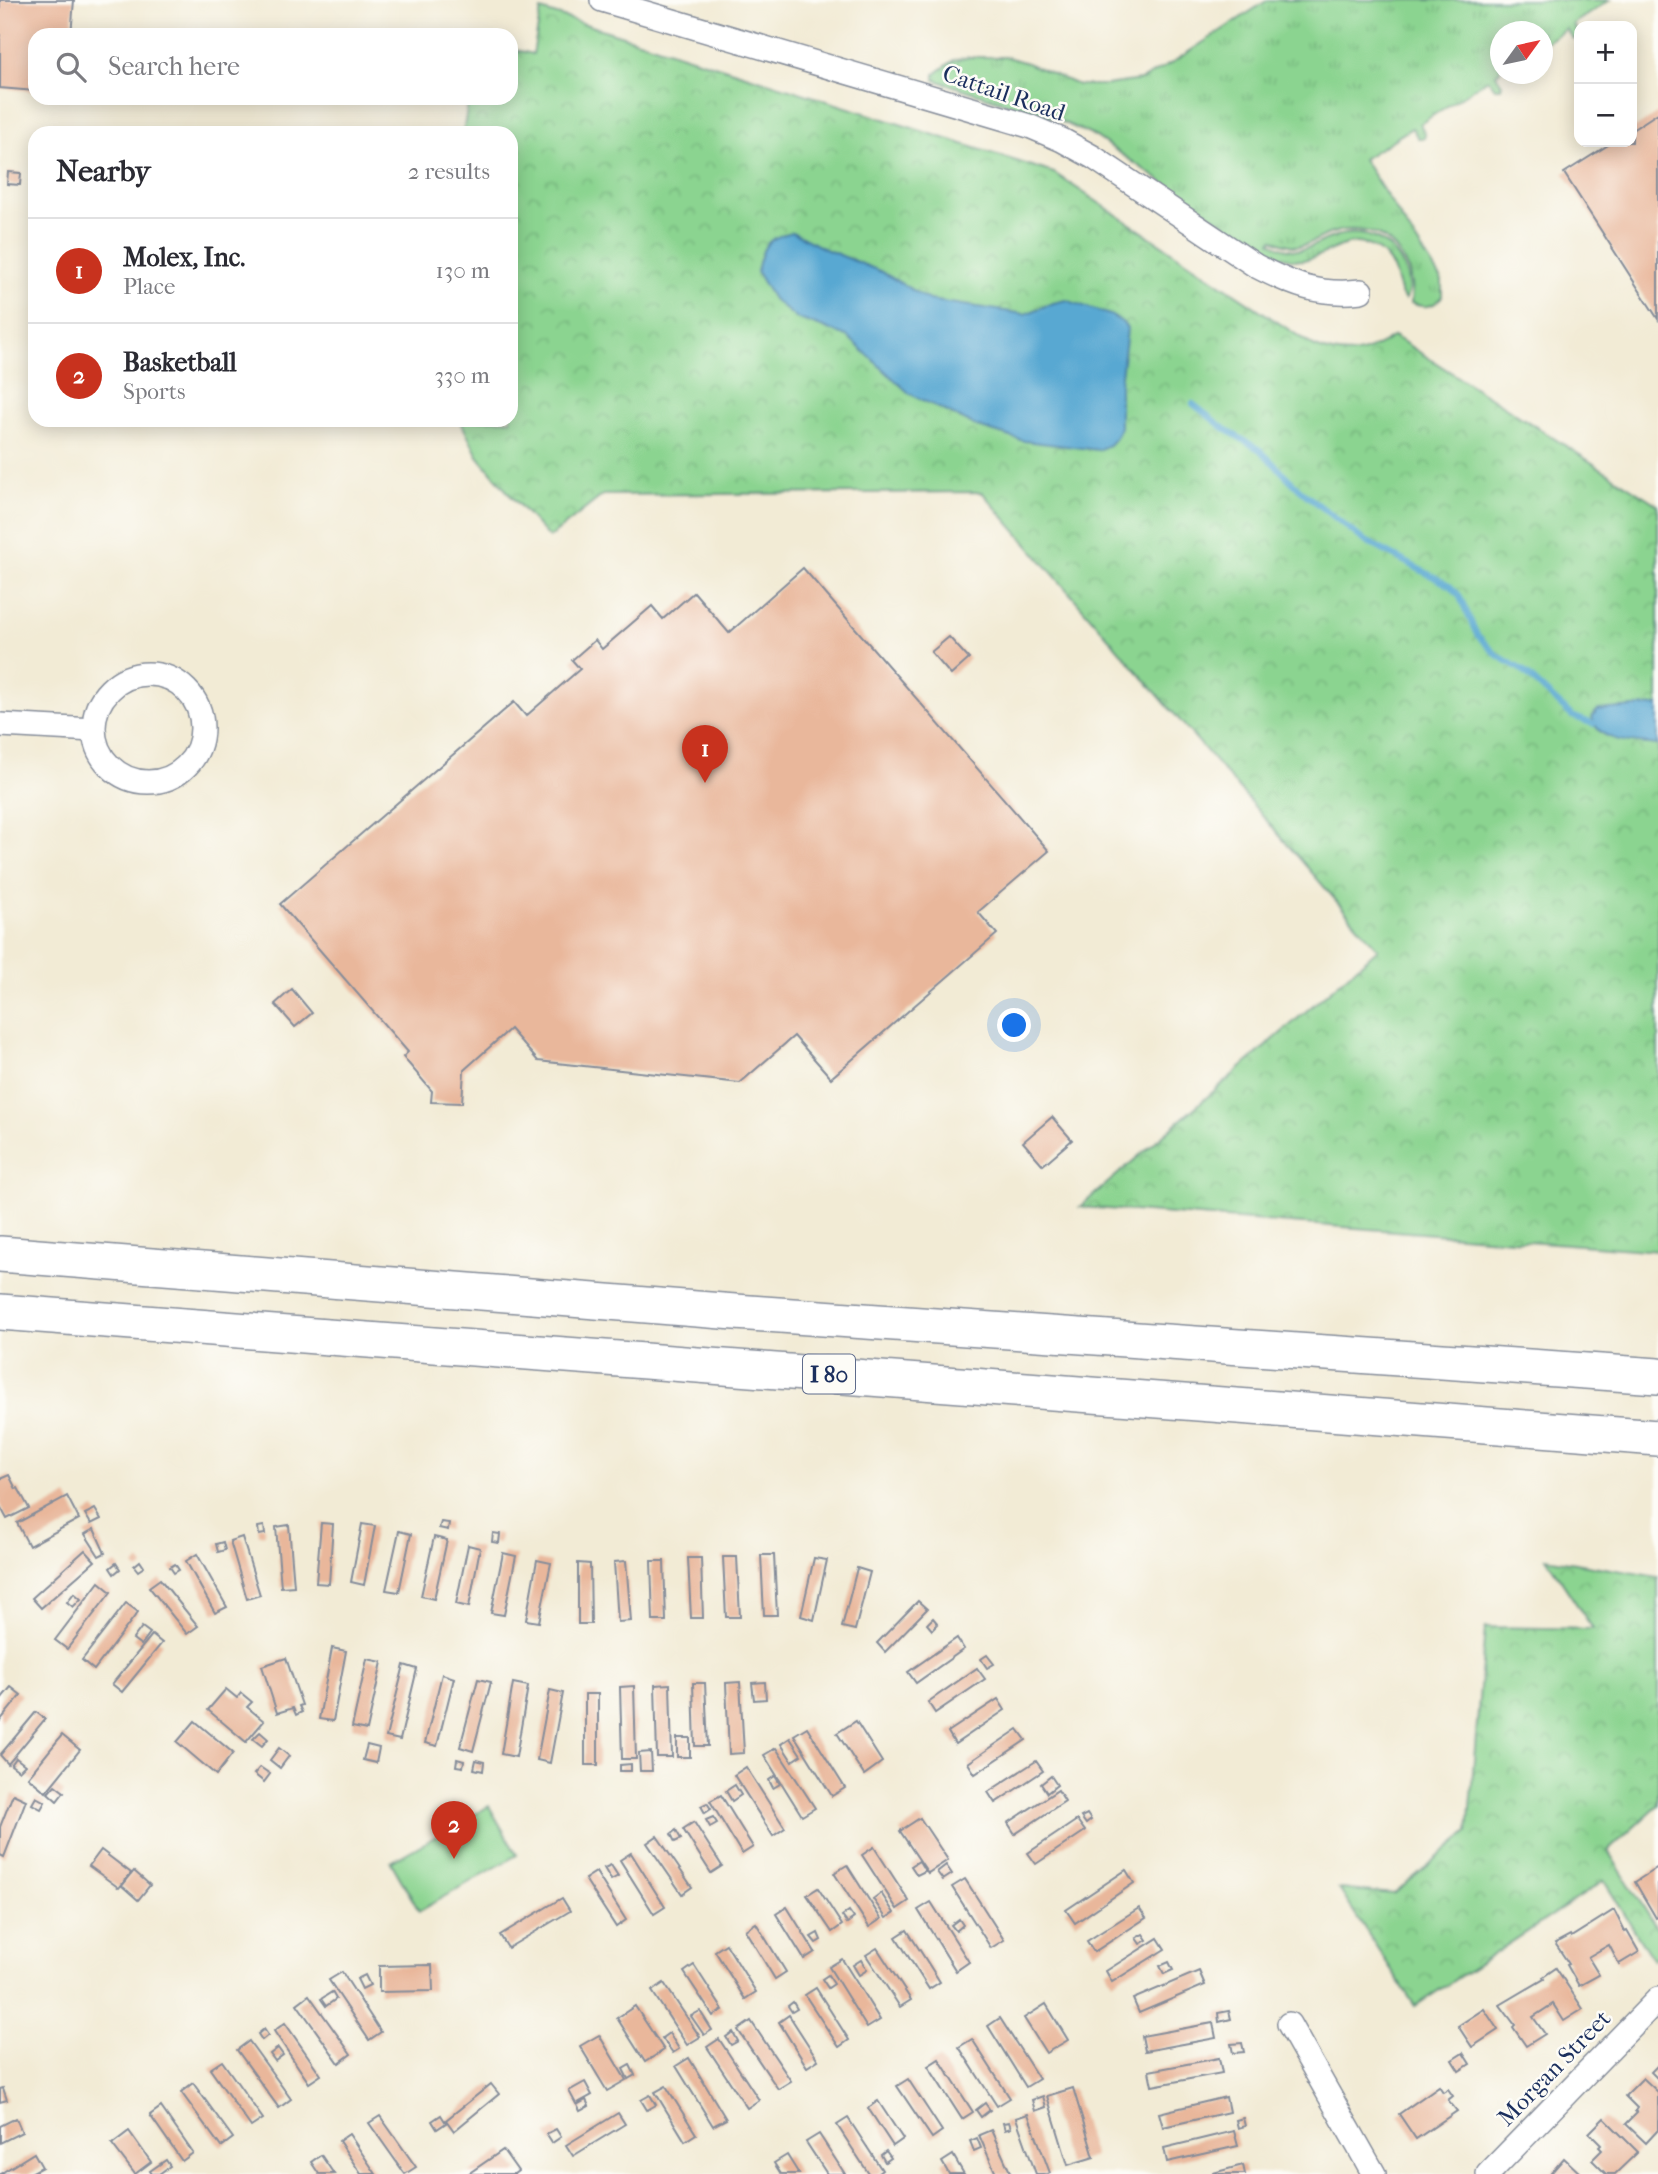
<!DOCTYPE html>
<meta charset="utf-8">
<style>
:root{--surface:#fff;--page:#f2f2f3;--text:#2b2b33;--muted:#7c7c81;--line:#e1e1e2;--accent:#c8321e}
body{margin:0;font-family:"IM FELL French Canon",serif;background:var(--page);color:var(--text)}
.controls{position:absolute;right:21px;top:21px;display:grid;overflow:hidden;border-radius:14px;box-shadow:0 4px 18px #0003}
.controls button{width:63px;height:63px;display:grid;place-items:center;padding:0;border:0;border-bottom:2px solid var(--line);background:var(--surface);color:var(--text);font:35px sans-serif}
.compass{position:absolute;left:1490px;top:21px;width:63px;height:63px;border-radius:50%;background:var(--surface);box-shadow:0 4px 18px #0003;rotate:57deg}
.you{position:absolute;left:1015px;top:1026px;width:24px;height:24px;margin:-18px;border:5px solid #fff;border-radius:50%;background:#1a73e8;box-shadow:0 0 0 10px #1a73e833}
.badge{display:grid;place-items:center;width:46px;height:46px;border-radius:50%;background:var(--accent);color:#fff;font-size:23px;font-weight:700}
.pin{position:absolute;translate:-50% -58px;filter:drop-shadow(0 2px 4px #0008)}
.pin::after{content:'';position:absolute;top:37px;width:24px;height:21px;background:inherit;clip-path:polygon(0 0,100% 0,50% 100%)}
.list{margin:0;padding:0;list-style:none}
h2{display:flex;justify-content:space-between;align-items:center;height:91px;margin:0;padding:0 28px;font-size:30px}
h2 small{font-size:23px;font-weight:400;color:var(--muted)}
.list li{display:grid;grid-template-columns:46px 1fr auto;gap:21px;align-items:center;box-sizing:border-box;height:105px;padding:0 28px;border-top:2px solid var(--line)}
.list b{display:block;font-size:26px;white-space:nowrap}
.list p{margin:0;font-size:23px;white-space:nowrap;color:var(--muted)}
.list em{font-size:23px;font-style:normal;color:var(--muted)}
.icon{flex:none;width:38px;height:38px;fill:none;stroke:currentColor;stroke-width:2;stroke-linecap:round;stroke-linejoin:round}
.map{position:relative;flex:none;width:1658px;height:2174px;overflow:hidden}
.search{position:absolute;background:var(--surface);box-shadow:0 4px 18px #0003;left:28px;top:28px;width:490px;height:77px;display:flex;align-items:center;gap:18px;box-sizing:border-box;padding:0 24px;border-radius:21px;color:var(--muted);font-size:26px}
.panel{position:absolute;background:var(--surface);box-shadow:0 4px 18px #0003;left:28px;top:126px;width:490px;height:301px;border-radius:21px}
.map>svg:first-child{display:block}
.grass{fill:url(#grass-tufts);stroke:#538277;stroke-width:2}
.park{fill:url(#park-crowns);stroke:#538277;stroke-width:2}
.garden{fill:#8bd490;stroke:#538277;stroke-width:2}
.water{fill:#58a8d2;stroke:#3a6c98;stroke-width:2}
.lines{fill:none;stroke-linecap:round;stroke-linejoin:round}
.stream{stroke:#58a8d2;stroke-width:6}
.building{fill:#e9b79b}
.minor-casing{stroke:#868d9a;stroke-width:26}
.highway-casing{stroke:#868d9a;stroke-width:38}
.minor{stroke:#fff;stroke-width:23}
.highway{stroke:#fff;stroke-width:35}
.labels{text-anchor:middle;dominant-baseline:central;stroke-width:5;stroke-linejoin:round;paint-order:stroke}
.shield{fill:#fdfcf7;stroke:#5f6c8c;stroke-width:2}
.shield-label{font-size:23px;font-weight:bold;fill:#1b2f5e}
.street-label{font-size:24px;fill:#1b2f5e;stroke:#fdfcf7}
</style>
<div class="map">
<svg width="1658" height="2174" viewBox="0 0 1658 2174">
<defs>
<pattern id="grass-tufts" width="24" height="20" patternUnits="userSpaceOnUse" patternTransform="scale(1.75)"><rect width="24" height="20" fill="#8bd490"/><path d="M3 7l-1-3M5 7V3M7 7l1-3M15 17l-1-3M17 17v-4M19 17l1-3" fill="none" stroke="#77b67f"/></pattern>
<pattern id="park-crowns" width="20" height="18" patternUnits="userSpaceOnUse" patternTransform="scale(1.75)"><rect width="20" height="18" fill="#8bd490"/><path d="M2 6a3 3 0 1 1 6 0M12 15a3 3 0 1 1 6 0" fill="none" stroke="#77b67f"/></pattern>
</defs>
<rect width="100%" height="100%" fill="#fdfcf7"/>
<filter id="ink" filterUnits="userSpaceOnUse"><feTurbulence type="fractalNoise" baseFrequency=".0143" numOctaves="2"/><feDisplacementMap in="SourceGraphic" scale="14" xChannelSelector="R" yChannelSelector="G"/><feConvolveMatrix kernelMatrix="1 2 1 2 8 2 1 2 1" color-interpolation-filters="sRGB"/></filter>
<filter id="wash" filterUnits="userSpaceOnUse"><feTurbulence type="fractalNoise" baseFrequency=".00686" numOctaves="4" result="noise"/><feDisplacementMap in="SourceGraphic" scale="28" xChannelSelector="R" yChannelSelector="G"/><feGaussianBlur stdDeviation="1.57" result="paint"/><feColorMatrix in="noise" values="0 0 0 0 0 0 0 0 0 0 0 0 0 0 0 0 0 1.4 0 .05"/><feComposite in="paint" operator="in"/></filter>
<g filter="url(#wash)">
<rect width="100%" height="100%" fill="#f2ebd5"/>
<path class="grass" d="M1268,0H1610L1573,24L1578,34L1576,39L1572,38L1566,29L1543,44L1542,32H1500V71L1496,74L1502,84L1501,88H1495L1488,79L1420,124L1425,134L1424,138H1418L1412,128L1363,159L1442,281V296C1434,308 1424,308 1411,303C1413,283 1410,269 1398,252C1383,230 1353,225 1329,234C1319,238 1310,245 1299,246C1290,247 1281,243 1273,239L1271,242C1279,247 1287,250 1297,250C1310,250 1320,241 1333,237C1363,227 1392,240 1404,268C1409,278 1411,291 1405,300C1396,291 1398,269 1385,256C1352,227 1334,255 1303,260C1292,262 1277,255 1266,252L1096,137L1058,120L935,80V74L954,60L970,57H1007L1027,63L1078,85H1106L1141,80L1170,64Z"/>
<g class="park">
<path d="M541,10L1054,173L1315,347C1348,359 1365,355 1394,336L1658,505V1251L1080,1207L1378,949L982,492L603,495L549,538L511,496L478,456L460,420H511V133H463L469,98H511V49L533,54Z"/>
<polygon points="1546,1558 1658,1577 1658,1805 1608,1851 1658,1930 1658,1954 1653,1960 1604,1881 1415,2006 1339,1889 1394,1894 1468,1832 1485,1627 1593,1629"/>
</g>
<polygon class="garden" points="489,1806 517,1855 419,1911 391,1862"/>
<g class="water">
<path d="M792,232L825,249L882,272L929,300L1025,314L1053,303L1066,300L1110,315L1122,322L1127,328L1126,339L1120,383V427L1116,437L1109,445L1098,450L1024,441L978,427L910,394L847,336L796,318L773,299L757,272C762,246 766,238 792,232Z"/>
<path d="M1658,705V745C1636,742 1596,744 1592,716L1598,710Z"/>
</g>
<g class="lines">
<polyline class="stream" points="1193,404 1225,429 1260,450 1300,490 1362,539 1449,585 1459,595 1477,635 1497,655 1522,670 1572,716 1593,724"/>
</g>
<g id="blocks">
<g class="building">
<polygon points="0,0 74,0 71,35 35,35 35,91 0,88"/>
<polygon points="1658,113 1658,319 1564,173 1613,142 1632,142 1632,130"/>
<polygon points="8,172 21,173 20,185 7,184"/>
<polygon points="803,568 1049,851 978,912 997,934 831,1078 794,1036 740,1083 538,1061 510,1029 464,1070 462,1103 431,1102 432,1091 403,1057 408,1052 280,904 514,702 526,716 580,669 572,660 595,640 602,649 652,606 663,619 694,592 729,633"/>
<polygon points="949,637 969,659 951,675 931,652"/>
<polygon points="292,989 312,1013 295,1027 275,1004"/>
<polygon points="1052,1117 1072,1140 1043,1165 1023,1142"/>
<polygon points="9,1475 16,1489 18,1488 29,1508 7,1519 0,1506 0,1479"/>
<polygon points="67,1496 79,1519 29,1546 17,1523"/>
<polygon points="95,1509 101,1519 91,1524 85,1514"/>
<polygon points="441,1522 449,1523 448,1530 439,1528"/>
<polygon points="321,1523 333,1524 329,1584 316,1583"/>
<polygon points="362,1524 375,1526 364,1585 351,1582"/>
<polygon points="289,1525 294,1586 281,1587 276,1527"/>
<polygon points="264,1526 265,1534 259,1535 258,1527"/>
<polygon points="94,1529 105,1553 99,1556 85,1534"/>
<polygon points="399,1531 411,1534 399,1592 386,1590"/>
<polygon points="493,1533 500,1534 499,1543 492,1542"/>
<polygon points="242,1537 260,1595 247,1599 230,1541"/>
<polygon points="434,1537 447,1540 434,1599 421,1596"/>
<polygon points="223,1542 225,1550 218,1552 216,1544"/>
<polygon points="468,1545 480,1548 469,1607 456,1604"/>
<polygon points="85,1550 95,1561 41,1608 32,1598"/>
<polygon points="503,1553 516,1556 504,1615 491,1613"/>
<polygon points="197,1554 227,1607 215,1613 186,1561"/>
<polygon points="761,1555 774,1555 777,1615 764,1615"/>
<polygon points="723,1557 737,1557 740,1617 726,1617"/>
<polygon points="688,1558 701,1558 703,1618 691,1618"/>
<polygon points="814,1558 827,1560 814,1620 801,1616"/>
<polygon points="537,1560 551,1563 539,1622 526,1620"/>
<polygon points="140,1561 144,1567 138,1571 134,1566"/>
<polygon points="626,1561 631,1621 618,1622 614,1562"/>
<polygon points="651,1561 664,1561 666,1621 653,1621"/>
<polygon points="116,1563 120,1569 114,1574 110,1568"/>
<polygon points="578,1563 590,1564 591,1624 578,1624"/>
<polygon points="175,1564 179,1570 174,1573 170,1567"/>
<polygon points="857,1568 870,1572 855,1630 842,1627"/>
<polygon points="160,1579 198,1626 187,1634 149,1587"/>
<polygon points="99,1582 111,1592 67,1649 55,1640"/>
<polygon points="74,1593 81,1599 73,1607 67,1602"/>
<polygon points="918,1601 927,1609 885,1652 877,1643"/>
<polygon points="126,1603 138,1612 94,1670 82,1660"/>
<polygon points="933,1618 938,1624 932,1630 927,1624"/>
<polygon points="142,1627 150,1633 141,1645 133,1639"/>
<polygon points="152,1635 162,1643 122,1692 112,1684"/>
<polygon points="957,1638 964,1649 916,1683 908,1672"/>
<polygon points="332,1648 346,1651 333,1721 319,1719"/>
<polygon points="987,1655 994,1664 987,1668 981,1659"/>
<polygon points="286,1658 302,1705 299,1706 302,1712 296,1715 293,1708 277,1713 262,1666"/>
<polygon points="367,1659 382,1662 367,1730 352,1727"/>
<polygon points="404,1665 417,1669 400,1740 386,1737"/>
<polygon points="977,1668 985,1679 935,1713 928,1702"/>
<polygon points="442,1674 454,1678 437,1746 425,1743"/>
<polygon points="478,1679 491,1682 473,1751 460,1747"/>
<polygon points="740,1682 744,1753 729,1754 726,1683"/>
<polygon points="765,1682 766,1699 754,1700 752,1683"/>
<polygon points="513,1683 528,1686 516,1757 501,1754"/>
<polygon points="693,1683 705,1683 708,1746 695,1746"/>
<polygon points="670,1684 672,1757 657,1757 655,1685"/>
<polygon points="634,1686 636,1759 622,1759 620,1687"/>
<polygon points="11,1687 21,1695 0,1721 0,1700"/>
<polygon points="226,1689 237,1698 241,1693 252,1702 247,1707 264,1721 246,1742 208,1710"/>
<polygon points="550,1690 563,1693 550,1763 537,1760"/>
<rect x="585" y="1694" width="13" height="71"/>
<polygon points="998,1699 1005,1710 955,1744 948,1732"/>
<polygon points="36,1712 45,1719 8,1764 0,1755"/>
<polygon points="195,1721 233,1753 216,1775 177,1742"/>
<polygon points="856,1721 882,1762 864,1775 837,1733"/>
<polygon points="807,1727 845,1788 832,1796 794,1735"/>
<polygon points="1018,1729 1026,1740 975,1774 968,1763"/>
<polygon points="260,1732 268,1739 262,1746 253,1739"/>
<polygon points="62,1735 80,1750 46,1792 28,1777"/>
<rect x="677" y="1738" width="13" height="19"/>
<polygon points="790,1738 801,1755 792,1761 781,1744"/>
<polygon points="367,1745 379,1748 376,1763 363,1760"/>
<polygon points="279,1748 289,1756 280,1768 270,1760"/>
<polygon points="776,1748 815,1808 802,1816 764,1755"/>
<polygon points="651,1752 652,1771 640,1771 639,1753"/>
<polygon points="16,1758 25,1765 19,1771 11,1765"/>
<polygon points="457,1759 464,1761 463,1767 456,1766"/>
<polygon points="476,1760 484,1762 483,1771 474,1769"/>
<polygon points="1036,1761 1043,1771 995,1803 988,1792"/>
<polygon points="631,1764 631,1771 620,1771 620,1765"/>
<polygon points="260,1767 270,1774 264,1782 254,1774"/>
<polygon points="746,1767 785,1828 773,1836 734,1775"/>
<polygon points="775,1776 780,1784 773,1788 769,1780"/>
<polygon points="1051,1776 1057,1785 1047,1793 1041,1784"/>
<polygon points="55,1785 64,1792 57,1801 48,1793"/>
<polygon points="735,1785 741,1795 732,1801 726,1791"/>
<polygon points="1058,1790 1065,1801 1015,1834 1008,1823"/>
<polygon points="13,1794 26,1800 4,1857 0,1855 0,1827"/>
<polygon points="721,1795 753,1847 742,1854 710,1801"/>
<polygon points="36,1797 45,1802 41,1809 32,1804"/>
<polygon points="707,1803 711,1809 705,1813 701,1806"/>
<polygon points="1087,1814 1091,1820 1086,1824 1081,1817"/>
<polygon points="713,1817 717,1823 710,1827 706,1820"/>
<polygon points="920,1818 948,1860 928,1873 900,1831"/>
<polygon points="1077,1820 1085,1831 1036,1864 1028,1853"/>
<polygon points="694,1822 722,1866 711,1873 683,1829"/>
<polygon points="676,1830 681,1839 675,1842 671,1834"/>
<polygon points="657,1836 692,1887 682,1894 647,1843"/>
<polygon points="874,1847 909,1901 897,1909 862,1855"/>
<polygon points="101,1850 131,1873 119,1888 89,1866"/>
<polygon points="631,1853 665,1907 654,1914 620,1860"/>
<polygon points="919,1861 925,1871 917,1875 911,1866"/>
<polygon points="611,1865 618,1876 611,1880 604,1868"/>
<polygon points="847,1865 881,1919 869,1927 834,1873"/>
<polygon points="946,1865 952,1874 943,1880 937,1872"/>
<polygon points="1658,1867 1658,1917 1656,1918 1635,1882"/>
<polygon points="1126,1870 1134,1883 1075,1923 1066,1910"/>
<polygon points="134,1871 150,1885 138,1900 122,1886"/>
<polygon points="596,1872 626,1920 616,1927 585,1879"/>
<polygon points="965,1879 1004,1940 991,1948 952,1887"/>
<polygon points="818,1888 842,1925 832,1932 807,1895"/>
<polygon points="881,1893 894,1913 886,1918 873,1899"/>
<polygon points="562,1898 570,1911 508,1948 500,1935"/>
<polygon points="931,1902 969,1962 956,1971 918,1910"/>
<polygon points="787,1907 815,1952 804,1959 776,1914"/>
<polygon points="1139,1908 1146,1918 1094,1952 1087,1941"/>
<polygon points="1614,1910 1625,1932 1627,1931 1639,1952 1619,1964 1609,1945 1588,1957 1599,1975 1579,1986 1567,1965 1569,1964 1555,1943 1570,1935 1571,1937"/>
<polygon points="849,1911 854,1918 847,1923 842,1916"/>
<polygon points="959,1919 963,1925 956,1931 951,1925"/>
<polygon points="756,1923 786,1972 775,1979 745,1930"/>
<polygon points="907,1930 940,1982 929,1989 896,1937"/>
<polygon points="818,1933 821,1940 816,1943 811,1937"/>
<polygon points="1143,1934 1147,1940 1140,1944 1136,1938"/>
<polygon points="1158,1938 1165,1949 1112,1982 1106,1971"/>
<polygon points="726,1944 756,1992 745,1999 715,1951"/>
<polygon points="877,1948 911,2000 900,2007 866,1955"/>
<polygon points="842,1959 880,2020 867,2028 829,1967"/>
<polygon points="861,1960 867,1970 859,1975 853,1965"/>
<polygon points="1169,1962 1173,1970 1164,1974 1160,1966"/>
<polygon points="432,1965 433,1991 379,1992 379,1966"/>
<polygon points="694,1965 723,2010 713,2016 684,1972"/>
<polygon points="1556,1968 1583,2009 1564,2021 1553,2004 1533,2017 1545,2034 1526,2046 1513,2027 1515,2025 1500,2005 1544,1979 1543,1977"/>
<polygon points="1199,1971 1205,1985 1139,2013 1133,1999"/>
<polygon points="342,1972 381,2032 369,2040 329,1980"/>
<polygon points="365,1975 370,1985 362,1989 357,1979"/>
<polygon points="828,1975 834,1984 828,1988 822,1979"/>
<polygon points="664,1983 700,2037 687,2045 652,1991"/>
<polygon points="816,1988 849,2040 839,2047 805,1995"/>
<polygon points="332,1992 336,1999 326,2006 321,1999"/>
<polygon points="309,1995 351,2054 339,2063 297,2004"/>
<polygon points="793,2002 797,2009 792,2012 788,2006"/>
<polygon points="1046,2004 1068,2040 1046,2053 1024,2018"/>
<polygon points="635,2006 664,2050 645,2062 617,2018"/>
<polygon points="1484,2009 1498,2030 1472,2047 1458,2026"/>
<polygon points="700,2011 712,2030 704,2035 691,2016"/>
<polygon points="1229,2011 1231,2019 1219,2022 1218,2013"/>
<polygon points="789,2015 818,2060 807,2067 779,2022"/>
<polygon points="1000,2018 1039,2079 1026,2087 988,2026"/>
<polygon points="751,2021 791,2081 778,2089 738,2030"/>
<polygon points="285,2023 321,2075 309,2083 274,2031"/>
<polygon points="1213,2023 1216,2038 1145,2051 1142,2036"/>
<polygon points="264,2029 268,2035 262,2040 258,2034"/>
<polygon points="733,2032 738,2041 731,2045 726,2037"/>
<polygon points="669,2033 679,2049 673,2053 662,2038"/>
<polygon points="599,2035 626,2080 607,2091 580,2046"/>
<polygon points="719,2039 759,2100 747,2108 707,2047"/>
<polygon points="972,2039 1010,2098 997,2106 959,2047"/>
<polygon points="249,2041 291,2099 279,2108 237,2050"/>
<polygon points="1242,2043 1244,2052 1233,2053 1231,2044"/>
<polygon points="278,2048 283,2055 275,2061 270,2054"/>
<polygon points="1463,2053 1470,2064 1459,2071 1452,2060"/>
<polygon points="689,2058 726,2119 713,2126 676,2066"/>
<polygon points="1219,2058 1222,2073 1152,2086 1149,2071"/>
<polygon points="939,2059 973,2112 962,2119 928,2066"/>
<polygon points="222,2061 263,2119 251,2127 210,2069"/>
<polygon points="630,2065 635,2075 628,2079 623,2069"/>
<polygon points="1658,2065 1658,2079 1651,2072"/>
<polygon points="1643,2078 1658,2092 1658,2130 1646,2143 1626,2124 1637,2113 1635,2111 1637,2108 1625,2096"/>
<polygon points="908,2079 942,2131 932,2138 897,2086"/>
<polygon points="585,2082 592,2095 576,2104 569,2091"/>
<polygon points="193,2083 233,2138 221,2147 181,2092"/>
<polygon points="491,2084 499,2094 454,2131 446,2120"/>
<polygon points="666,2086 696,2134 685,2141 655,2092"/>
<polygon points="1439,2086 1443,2092 1448,2089 1453,2096 1448,2100 1457,2111 1416,2139 1399,2114"/>
<polygon points="3,2088 7,2100 0,2102 0,2089"/>
<polygon points="1073,2088 1094,2157 1068,2165 1047,2096"/>
<polygon points="650,2095 656,2105 647,2110 641,2100"/>
<polygon points="1043,2096 1046,2107 1035,2111 1032,2100"/>
<polygon points="1226,2097 1229,2112 1163,2127 1159,2113"/>
<polygon points="586,2100 589,2106 580,2111 577,2105"/>
<polygon points="878,2101 903,2139 893,2146 868,2108"/>
<polygon points="985,2103 990,2110 981,2117 976,2110"/>
<polygon points="161,2107 193,2153 182,2161 150,2115"/>
<polygon points="618,2113 625,2124 573,2156 566,2145"/>
<polygon points="1028,2114 1050,2173 1048,2174 1036,2174 1016,2118"/>
<polygon points="441,2115 446,2123 437,2129 432,2121"/>
<polygon points="380,2116 416,2167 405,2174 369,2123"/>
<polygon points="16,2118 22,2132 0,2143 0,2126"/>
<polygon points="848,2118 882,2170 877,2174 869,2174 837,2125"/>
<polygon points="1243,2118 1245,2126 1238,2128 1236,2120"/>
<polygon points="1604,2118 1638,2152 1615,2174 1606,2174 1592,2160 1602,2150 1599,2147 1601,2145 1589,2133"/>
<polygon points="1009,2122 1011,2128 1005,2130 1003,2123"/>
<polygon points="556,2129 561,2137 552,2143 546,2134"/>
<polygon points="991,2130 1011,2174 996,2174 979,2135"/>
<polygon points="129,2131 151,2162 135,2174 112,2144"/>
<polygon points="1234,2131 1238,2146 1167,2162 1164,2148"/>
<polygon points="349,2134 376,2174 361,2174 339,2141"/>
<polygon points="819,2134 845,2174 827,2174 806,2142"/>
<polygon points="977,2138 981,2148 974,2151 970,2141"/>
<polygon points="503,2150 518,2171 514,2174 468,2174"/>
<polygon points="886,2151 891,2158 885,2162 881,2155"/>
<polygon points="34,2153 42,2167 29,2174 0,2174"/>
<polygon points="321,2155 334,2174 319,2174 311,2162"/>
<polygon points="787,2155 799,2174 781,2174 774,2163"/>
<polygon points="953,2155 964,2174 949,2174 942,2162"/>
<polygon points="1564,2158 1581,2174 1552,2174 1551,2173"/>
<polygon points="166,2160 170,2166 159,2174 152,2174 150,2171"/>
<polygon points="1243,2165 1245,2174 1213,2174 1213,2173"/>
</g>
</g>
</g>
<g filter="url(#ink)">
<use href="#blocks" fill-opacity="0" stroke="#868d9a" stroke-width="2"/>
<g class="lines">
<g class="minor-casing">
<g id="minor">
<path d="M602,0L1029,126L1062,140L1093,157L1256,266C1293,285 1319,296 1361,291"/>
<circle cx="148" cy="728" r="54"/>
<polyline points="0,725 94,730"/>
<polyline points="1289,2024 1374,2174"/>
<polyline points="1488,2174 1658,1999"/>
</g>
</g>
<g class="highway-casing">
<g id="highway">
<polyline points="0,1254 735,1312 1658,1376"/>
<polyline points="0,1312 1658,1438"/>
</g>
</g>
<use href="#minor" class="minor"/>
<use href="#highway" class="highway"/>
</g>
</g>
<g class="labels">
<rect class="shield" x="803" y="1354.5" width="52" height="39" rx="5"/>
<g class="shield-label">
<text x="829" y="1374">I 80</text>
</g>
<g class="street-label">
<text transform="translate(1004 93) rotate(19)">Cattail Road</text>
<text transform="translate(1554 2068) rotate(-46)">Morgan Street</text>
</g>
</g>
</svg>
<div class="controls">
<button>+</button>
<button>−</button>
</div>
<svg class="compass" viewBox="-18 -18 36 36"><path d="M0-13l5 13h-10z" fill="#e53935"/><path d="M0 13l5-13h-10z" fill="#7c7c81"/></svg>
<div class="you"></div>
<div class="pin badge" style="left:705px;top:783px">1</div>
<div class="pin badge" style="left:454px;top:1859px">2</div>
<div class="search"><svg class="icon" aria-label="search" viewBox="0 0 24 24"><circle cx="10" cy="10" r="6"/><path d="M15 15l6 6"/></svg>Search here</div>
<section class="panel">
<h2>Nearby<small>2 results</small></h2>
<ul class="list">
<li><span class="badge">1</span><div><b>Molex, Inc.</b><p>Place</p></div><em>130 m</em></li>
<li><span class="badge">2</span><div><b>Basketball</b><p>Sports</p></div><em>330 m</em></li>
</ul>
</section>
</div>
